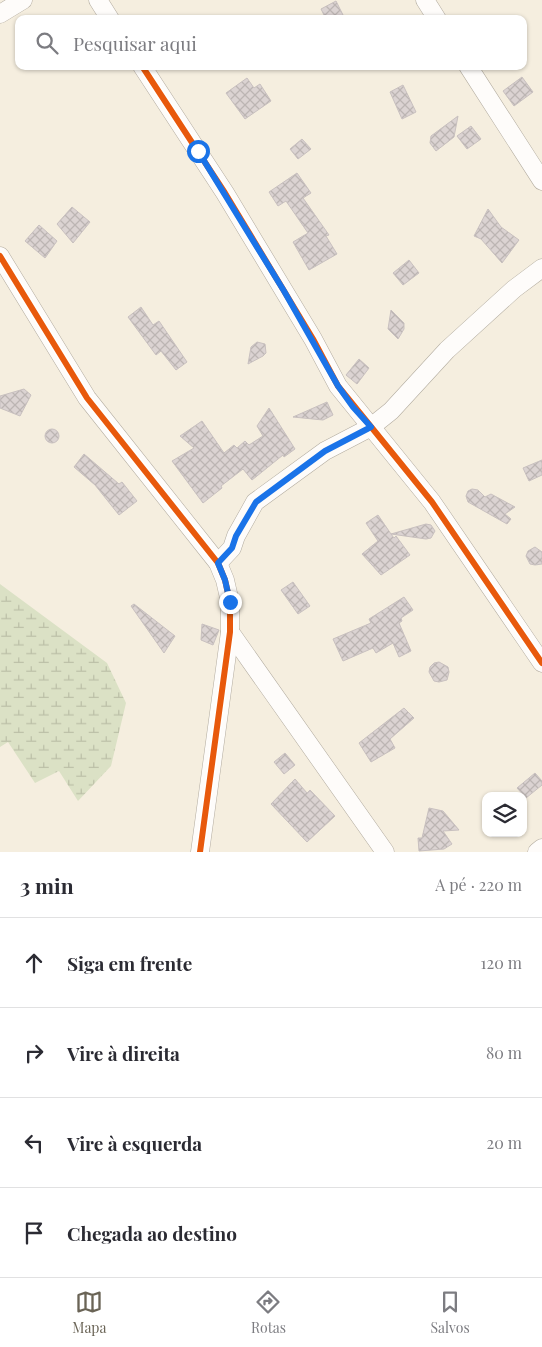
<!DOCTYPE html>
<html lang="pt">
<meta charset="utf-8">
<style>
:root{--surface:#fff;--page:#f2f2f3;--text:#2b2b33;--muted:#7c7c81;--line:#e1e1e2;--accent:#6a6456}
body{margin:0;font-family:"Playfair Display",serif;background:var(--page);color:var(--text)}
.controls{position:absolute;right:15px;bottom:15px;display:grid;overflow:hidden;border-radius:10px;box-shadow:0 1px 4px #0004}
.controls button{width:45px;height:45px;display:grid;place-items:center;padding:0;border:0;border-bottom:1px solid var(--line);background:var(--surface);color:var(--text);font:25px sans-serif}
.stop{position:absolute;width:15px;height:15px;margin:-11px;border:4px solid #1a73e8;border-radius:50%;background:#fff}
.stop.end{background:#1a73e8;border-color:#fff;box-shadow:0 1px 5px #0008}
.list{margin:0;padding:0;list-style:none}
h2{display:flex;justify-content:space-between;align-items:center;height:65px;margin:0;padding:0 20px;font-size:21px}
h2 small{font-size:16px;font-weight:400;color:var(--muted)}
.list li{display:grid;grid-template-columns:32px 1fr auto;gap:15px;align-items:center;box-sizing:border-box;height:90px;padding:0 20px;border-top:1px solid var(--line)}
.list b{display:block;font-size:19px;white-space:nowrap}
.list em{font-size:16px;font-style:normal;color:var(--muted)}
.icon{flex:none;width:28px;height:28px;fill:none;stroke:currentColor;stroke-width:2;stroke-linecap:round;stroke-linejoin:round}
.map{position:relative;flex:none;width:542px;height:852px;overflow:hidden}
.search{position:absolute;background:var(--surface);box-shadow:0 1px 4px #0004;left:15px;right:15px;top:15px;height:55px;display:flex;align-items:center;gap:12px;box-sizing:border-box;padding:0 18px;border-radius:10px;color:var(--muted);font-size:19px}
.sheet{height:425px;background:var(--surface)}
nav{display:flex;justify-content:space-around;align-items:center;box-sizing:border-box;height:70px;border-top:1px solid var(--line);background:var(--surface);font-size:14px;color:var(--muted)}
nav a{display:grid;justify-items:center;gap:2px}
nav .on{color:var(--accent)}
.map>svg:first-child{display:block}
.wetland{fill:url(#wetland-marsh)}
.building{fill:url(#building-cross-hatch);stroke:#c8c0bf}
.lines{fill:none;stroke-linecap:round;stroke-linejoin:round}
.street-casing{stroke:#b2ab9f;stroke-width:19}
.street{stroke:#fefcfa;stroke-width:18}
.cycleway-casing{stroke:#fff;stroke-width:9}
.cycleway{stroke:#e8590c;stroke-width:6}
.route{stroke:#1a73e8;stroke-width:6}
</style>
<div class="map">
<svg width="542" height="852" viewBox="0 0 542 852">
<defs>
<pattern id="wetland-marsh" width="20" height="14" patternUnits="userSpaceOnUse" patternTransform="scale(1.25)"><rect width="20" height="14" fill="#dbe1c5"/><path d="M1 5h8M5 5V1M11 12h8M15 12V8" fill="none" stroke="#bcc0a8"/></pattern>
<pattern id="building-cross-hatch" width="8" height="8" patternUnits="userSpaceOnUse" patternTransform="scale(1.25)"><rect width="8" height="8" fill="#dbd3d2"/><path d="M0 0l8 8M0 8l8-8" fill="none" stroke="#bcb5b3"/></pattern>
</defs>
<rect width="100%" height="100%" fill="#f5eedf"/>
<polygon class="wetland" points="0,584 107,663 126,703 111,766 78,801 59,771 35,783 8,742 0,747"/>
<g class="building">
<polygon points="336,1 345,19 326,19 321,9"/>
<polygon points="522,77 533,92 514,106 503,91"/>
<polygon points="247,78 254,88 260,84 271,101 245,119 226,93"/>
<polygon points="403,85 416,112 402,119 390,92"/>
<polygon points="458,116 454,137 436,151 430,143 431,136"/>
<polygon points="471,126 481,139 467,149 457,136"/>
<polygon points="302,139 311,149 298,159 290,149"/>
<polygon points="297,173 311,193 303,198 329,235 326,236 337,254 309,270 293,242 308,233 286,201 278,206 269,192"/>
<polygon points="72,207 90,222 73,243 57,224"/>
<polygon points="488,209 501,227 519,240 502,263 481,239 474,236"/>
<polygon points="39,225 57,241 45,258 25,241"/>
<polygon points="409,260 419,273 403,285 393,273"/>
<polygon points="141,307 153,325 159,321 187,362 176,370 161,351 156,355 128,317"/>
<polygon points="391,310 404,323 404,329 398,339 388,329"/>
<polygon points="257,342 265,344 266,353 263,356 248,364 251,347"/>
<polygon points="359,359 369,368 357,384 346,375"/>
<polygon points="24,389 31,395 20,416 0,408 0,396"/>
<polygon points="327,402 333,415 323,420 293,417"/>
<polygon points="269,408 295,449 284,457 283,455 252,480 243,469 221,486 222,488 203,503 172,461 194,448 180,436 202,421 224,453 234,445 237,448 245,441 249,445 263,436 257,426"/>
<circle cx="52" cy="436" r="7"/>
<polygon points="84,454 119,484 122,482 137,501 119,515 95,485 74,467"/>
<polygon points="542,460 542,475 529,481 523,468"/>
<polygon points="472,489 478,490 485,497 491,494 515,507 505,514 511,519 507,524 468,502 466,496 468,491"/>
<polygon points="378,515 391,534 426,524 431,525 435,531 431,538 426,539 391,534 394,538 396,536 410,555 381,575 362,554 378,541 366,523"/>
<polygon points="535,547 542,552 542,564 535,565 530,564 526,556 528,551"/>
<polygon points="293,582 310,606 298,614 281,590"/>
<polygon points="404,597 413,610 401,618 402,621 399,623 411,651 399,657 393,643 376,653 373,648 343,661 333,639 371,623 369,619"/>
<polygon points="134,604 175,636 164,653 131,606"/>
<polygon points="202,624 219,630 213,645 201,640"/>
<polygon points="439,662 448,667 449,672 447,680 439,682 434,681 429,672 430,667 434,663"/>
<polygon points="404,708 414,718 390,739 395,748 371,762 359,743"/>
<polygon points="285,753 295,765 284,774 274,762"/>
<polygon points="535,773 542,781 542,785 526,798 517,788"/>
<polygon points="295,779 307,793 310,790 335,816 307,842 271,804"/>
<polygon points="429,808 443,811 459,830 443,831 452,844 444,849 419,851 418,838 422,838"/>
</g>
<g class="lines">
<g class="street-casing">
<g id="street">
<polyline points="98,0 110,19"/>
<polyline points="425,0 437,19"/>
<polyline points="0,14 23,0"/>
<polyline points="142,66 225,193 313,339 338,386 432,502 542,663"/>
<polyline points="468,66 542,181"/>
<polyline points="0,256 87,398 218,563 225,580 230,602 230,632 200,852"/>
<polyline points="218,563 232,548 236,536 255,502 325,451 371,427 391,411 447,350 514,289 542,268"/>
<polyline points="230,632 385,852"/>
<polyline points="537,852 542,848"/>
</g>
</g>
<use href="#street" class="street"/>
<g class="cycleway-casing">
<g id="cycleway">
<polyline points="142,66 225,193 313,339 338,386 432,502 542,663"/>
<polyline points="0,256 87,398 218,563 225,580 230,602 230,632 200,852"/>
</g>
</g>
<use href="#cycleway" class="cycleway"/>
</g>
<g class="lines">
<polyline class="route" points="198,151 284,291 338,386 353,407 371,427 325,451 256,502 236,536 232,548 218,563 225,580 230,602"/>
</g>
</svg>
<div class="controls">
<button><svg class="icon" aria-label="layers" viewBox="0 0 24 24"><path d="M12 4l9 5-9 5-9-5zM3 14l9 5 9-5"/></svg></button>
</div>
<div class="stop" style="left:198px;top:151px"></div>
<div class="stop end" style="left:230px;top:602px"></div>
<div class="search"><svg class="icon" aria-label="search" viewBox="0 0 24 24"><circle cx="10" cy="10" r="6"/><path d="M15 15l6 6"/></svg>Pesquisar aqui</div>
</div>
<section class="sheet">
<h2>3 min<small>A pé · 220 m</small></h2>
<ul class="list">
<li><svg class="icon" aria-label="ahead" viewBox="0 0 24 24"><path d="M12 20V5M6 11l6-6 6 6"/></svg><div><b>Siga em frente</b></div><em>120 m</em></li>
<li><svg class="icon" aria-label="right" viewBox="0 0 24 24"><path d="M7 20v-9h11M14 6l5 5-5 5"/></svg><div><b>Vire à direita</b></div><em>80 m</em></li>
<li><svg class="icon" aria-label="left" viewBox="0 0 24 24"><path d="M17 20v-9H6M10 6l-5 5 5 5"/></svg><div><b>Vire à esquerda</b></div><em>20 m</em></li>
<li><svg class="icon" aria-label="arrive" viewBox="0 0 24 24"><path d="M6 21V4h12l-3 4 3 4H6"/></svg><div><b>Chegada ao destino</b></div></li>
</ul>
</section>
<nav>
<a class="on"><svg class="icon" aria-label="map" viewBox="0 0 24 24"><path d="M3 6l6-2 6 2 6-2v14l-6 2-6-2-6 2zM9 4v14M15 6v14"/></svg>Mapa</a>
<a><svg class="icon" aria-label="directions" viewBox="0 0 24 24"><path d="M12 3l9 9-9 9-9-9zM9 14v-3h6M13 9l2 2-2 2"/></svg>Rotas</a>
<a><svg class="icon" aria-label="saved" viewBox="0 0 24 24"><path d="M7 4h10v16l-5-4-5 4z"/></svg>Salvos</a>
</nav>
